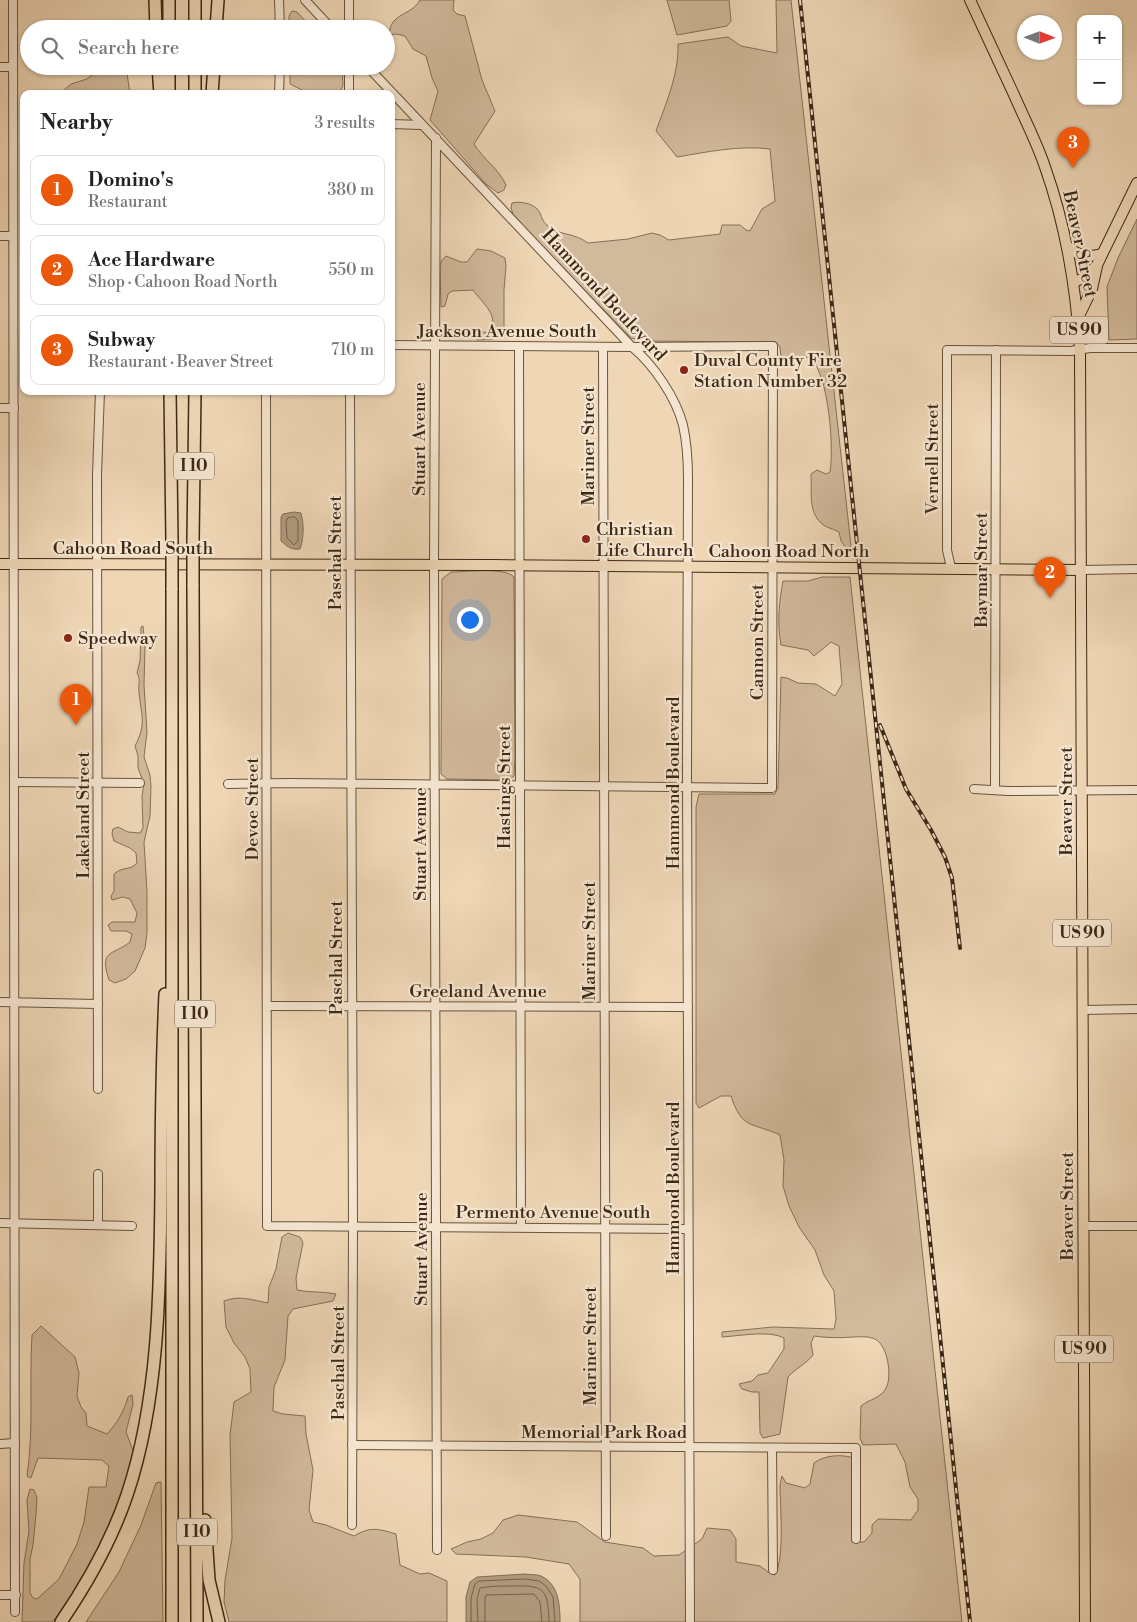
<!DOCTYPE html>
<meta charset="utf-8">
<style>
:root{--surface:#fff;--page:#f2f2f2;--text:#222;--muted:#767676;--line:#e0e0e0;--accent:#ea580c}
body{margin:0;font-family:"Libre Bodoni",serif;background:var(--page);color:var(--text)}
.controls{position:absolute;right:15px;top:15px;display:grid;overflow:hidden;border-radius:10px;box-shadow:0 1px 4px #0004}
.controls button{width:45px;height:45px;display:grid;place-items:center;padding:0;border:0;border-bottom:1px solid var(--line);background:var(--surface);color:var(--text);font:25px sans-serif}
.compass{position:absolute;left:1017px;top:15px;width:45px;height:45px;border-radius:50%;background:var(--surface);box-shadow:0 1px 4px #0004;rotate:91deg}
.you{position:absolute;left:469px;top:619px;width:18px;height:18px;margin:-12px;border:4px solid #fff;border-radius:50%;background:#1a73e8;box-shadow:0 0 0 8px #1a73e833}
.badge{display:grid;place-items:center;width:32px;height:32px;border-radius:50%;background:var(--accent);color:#fff;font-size:16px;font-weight:700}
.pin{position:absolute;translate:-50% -41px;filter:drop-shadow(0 1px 2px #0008)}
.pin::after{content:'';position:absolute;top:26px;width:18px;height:15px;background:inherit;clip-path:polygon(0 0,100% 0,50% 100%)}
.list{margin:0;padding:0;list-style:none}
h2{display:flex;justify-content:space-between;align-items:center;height:65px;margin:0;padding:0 20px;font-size:21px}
h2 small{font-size:16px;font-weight:400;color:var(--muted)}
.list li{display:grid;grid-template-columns:32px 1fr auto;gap:15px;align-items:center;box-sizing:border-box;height:70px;margin:0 10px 10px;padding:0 10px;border:1px solid var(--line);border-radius:10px}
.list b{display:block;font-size:19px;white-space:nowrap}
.list p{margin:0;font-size:16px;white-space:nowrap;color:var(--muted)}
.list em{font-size:16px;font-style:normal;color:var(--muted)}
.icon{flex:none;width:28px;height:28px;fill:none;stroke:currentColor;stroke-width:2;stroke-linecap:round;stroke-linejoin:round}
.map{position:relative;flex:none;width:1137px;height:1622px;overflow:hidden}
.search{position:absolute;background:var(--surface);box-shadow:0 1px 4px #0004;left:20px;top:20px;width:375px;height:55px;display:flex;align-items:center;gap:12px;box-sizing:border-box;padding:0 18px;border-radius:28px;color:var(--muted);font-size:19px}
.panel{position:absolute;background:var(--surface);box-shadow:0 1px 4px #0004;left:20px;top:90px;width:375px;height:305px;border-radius:10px}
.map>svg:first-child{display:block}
.green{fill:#d1b99b;stroke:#867058}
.water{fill:#b29c7f;stroke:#836e55}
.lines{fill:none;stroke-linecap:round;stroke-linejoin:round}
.shore{stroke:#77624a;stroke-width:1}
.minor-casing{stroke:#69543d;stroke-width:10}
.major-casing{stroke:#3c2815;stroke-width:12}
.highway-casing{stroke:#3c2815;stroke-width:14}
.minor{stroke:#f5e5d0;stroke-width:8}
.major{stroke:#efd7b6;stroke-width:10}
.highway{stroke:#efd7b6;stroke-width:11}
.rail-casing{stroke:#3c2815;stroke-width:4}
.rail{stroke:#f5e5d0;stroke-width:2;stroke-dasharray:5.5;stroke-linecap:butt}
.highway-bridge-casing{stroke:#3c2815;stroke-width:14;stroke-linecap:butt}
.highway-bridge{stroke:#efd7b6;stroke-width:11}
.poi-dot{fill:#8f2418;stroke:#f5e5d0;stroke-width:2}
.labels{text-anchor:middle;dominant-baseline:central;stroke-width:4.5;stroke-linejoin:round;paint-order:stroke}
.shield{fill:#f5e5d0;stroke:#74614d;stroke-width:1}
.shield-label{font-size:16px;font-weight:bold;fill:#3c2815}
.street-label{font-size:18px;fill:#3c2815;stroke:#f5e5d0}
.poi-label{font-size:18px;fill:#3c2815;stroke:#f5e5d0;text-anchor:start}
</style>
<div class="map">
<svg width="1137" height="1622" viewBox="0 0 1137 1622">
<rect width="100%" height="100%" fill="#efd7b6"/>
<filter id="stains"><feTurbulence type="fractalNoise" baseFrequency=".004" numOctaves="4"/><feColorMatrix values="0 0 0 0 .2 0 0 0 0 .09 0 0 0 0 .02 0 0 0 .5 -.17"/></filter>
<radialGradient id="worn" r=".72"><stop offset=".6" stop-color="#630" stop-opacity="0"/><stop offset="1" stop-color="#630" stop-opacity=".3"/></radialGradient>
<g class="green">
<path d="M420,0H454L453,10L457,14L465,16L482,80L495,111L474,144C483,159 499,169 506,185L504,190L498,193L486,184L430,120L438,91L432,78L426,56L413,49L405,36L396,34L389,35C390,12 412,16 420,0Z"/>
<polygon points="667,0 729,0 731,21 727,26 677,35"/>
<path d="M776,0H791L851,546L847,549L841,541L839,532C834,529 826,528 821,523C808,511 812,491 811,474L817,470L826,474L830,472C834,446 829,378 811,358L798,357L785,360L781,357L780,347L776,342L641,341L631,338L514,217L511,208L512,203C519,201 533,203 538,210C542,215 542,222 548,226C560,236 573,232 588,243L628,239L652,233L660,235L669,240L720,234L722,225H740L746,230L750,231L762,209L775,201L770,149C740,145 707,152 677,157L656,131C666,103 679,74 678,44L728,37L741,46L777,53Z"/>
<polygon points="292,11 297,12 313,29 289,29 289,16"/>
<polygon points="111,66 126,66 130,94 36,94 61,93 71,84 87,79 98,70"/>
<polygon points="290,66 342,66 343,85 340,92 335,94 310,94 290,84"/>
<polygon points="1137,219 1137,339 1109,340 1107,287 1118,258"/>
<path d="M477,249L491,251L505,258L506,266L504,290V333L493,339L477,340V335L483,332L489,333C501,316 482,303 473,290L452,291L448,294L445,306L441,307L440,265L442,260L446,256L461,262H467Z"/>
<path d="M451,572C466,572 505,567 514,577L515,757L514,776L509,780L447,779L441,774L442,579Z"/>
<path d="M822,577H850L962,1622H580V1579L569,1564L526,1557L456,1554L451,1549L467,1542L481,1539L493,1533L503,1520L518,1515L577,1522L605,1542L643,1548L654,1556L679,1555L702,1539L707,1528L730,1530L736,1539V1562L760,1566L768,1572L775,1575C785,1557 780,1506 780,1485L782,1476L786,1483L805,1488L810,1484L814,1463C824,1455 842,1454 854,1458L852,1542H864L872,1533V1525L878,1519L911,1520L918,1510V1499L910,1487L905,1462L896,1444L863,1445L860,1438L861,1406C869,1399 883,1398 887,1386C892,1373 887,1341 872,1338C866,1336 859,1337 853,1337C840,1338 827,1338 814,1336L811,1343L813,1355C805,1365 796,1368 788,1377L780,1434L763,1438L760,1433L759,1392H752L742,1389L739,1384L752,1381L758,1375L768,1373L784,1349V1338C770,1330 739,1336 722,1337V1332L773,1327L834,1329L836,1319L834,1291L824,1275L815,1250L799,1227L789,1206L783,1186L784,1160L780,1135C752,1122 742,1130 731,1096H721L699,1108L696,1103V807L699,794H775L778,787L781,677L787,678L798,683L816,684L835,696L842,684L839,646L831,642L814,656L808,650L781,645C777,623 779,603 783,581H808Z"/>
<path d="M143,626L145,645L144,685L147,732L144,757L150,775L151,787L150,816L144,842L147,892V933L145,948L135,971L126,979L115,983L109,980C99,949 112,956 130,942L132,934L126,931H111L108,925L112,922H135L137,913L130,899L123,897L112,900L111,896L114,891V874C123,866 130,871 137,863L136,853L130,848L114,841L112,834L113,829L118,827L128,832L140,833L143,828L142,796L144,784L138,768V756L135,746C147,723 141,716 139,692C138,685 141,679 137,673L140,661L141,627Z"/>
<path d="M288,1233L300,1237L303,1243L296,1278L297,1290C310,1293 323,1291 336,1294L333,1301L293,1309L288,1316L285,1360L274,1387L273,1411L283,1414L305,1416L306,1434L313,1470L309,1510L313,1522L326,1525L354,1536C371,1526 379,1529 396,1534L400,1565L420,1574L429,1573L447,1581V1622H229L224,1602L225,1580L232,1538L230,1435L234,1402L251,1392L250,1369L245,1357L234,1343L226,1327L224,1301C239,1295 252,1300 268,1303L269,1287L276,1269L282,1237Z"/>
<path d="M41,1326L75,1357L79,1373L77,1396L81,1407L86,1413L87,1426L107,1434C117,1423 124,1412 128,1397L132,1395L133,1404L126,1432L135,1456L106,1543L70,1603L52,1622H22L24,1563L29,1531L27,1500L30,1489L34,1490L37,1498L36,1514L33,1545L30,1559V1593L33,1598L37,1599L59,1579L77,1544L84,1522L89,1487H106L109,1466L102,1460L38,1458L31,1478L27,1476C34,1429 29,1382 32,1335Z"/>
<polygon points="161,1482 163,1622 86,1622 119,1572 141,1525 156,1483"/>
</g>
<g class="water">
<path d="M294,512L301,513C304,524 304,538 300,549C291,550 288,547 281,541V517L283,514Z"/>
<path d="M525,1574C530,1575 537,1574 541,1576C559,1584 560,1606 560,1622H466V1597L470,1582L477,1577Z"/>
</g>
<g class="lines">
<g class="shore">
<polygon points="295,517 298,521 298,541 294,545 287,538 286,521 288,518"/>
<polyline points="471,1622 471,1598 475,1584 479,1581 525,1579 539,1581 546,1586 553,1597 555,1622"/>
<path d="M478,1622L477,1599L480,1588C491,1586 501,1586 512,1586C545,1585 548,1589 549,1622"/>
<polyline points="485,1622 485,1599 486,1595 534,1594 540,1602 542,1622"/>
</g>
<g class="minor-casing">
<g id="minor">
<polyline points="13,0 15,1612"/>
<polyline points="279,0 280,29"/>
<polyline points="305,0 332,29"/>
<polyline points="349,0 349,29"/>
<polyline points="349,66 349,94"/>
<path d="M367,66L632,347C654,365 676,398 683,425C687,443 688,461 688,479L687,770L690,1622"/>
<polyline points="0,67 13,67"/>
<polyline points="279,94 280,66"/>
<polyline points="391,124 422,125"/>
<polyline points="436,138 434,565 437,1550"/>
<polyline points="0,236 13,236"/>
<polyline points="519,346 521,1227"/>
<polyline points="603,347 606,1536"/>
<polyline points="266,391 267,1226 688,1229"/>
<polyline points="350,391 353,1226 352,1525"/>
<polyline points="0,408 14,408"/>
<polyline points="951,568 947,550 947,350 1071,351 1090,348 1137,348"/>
<polyline points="1081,570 1137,569"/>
<polyline points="14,782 140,783"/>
<polyline points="228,784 290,783 772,788 773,346 632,347 391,345"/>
<polyline points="974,789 1008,791 1137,790"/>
<polyline points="995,790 996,350"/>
<polyline points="0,1002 98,1004"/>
<polyline points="267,1006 688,1007"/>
<polyline points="1083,1010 1137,1009"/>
<polyline points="98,1089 97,475 100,391"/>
<polyline points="0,1223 132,1226"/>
<polyline points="98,1225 98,1174"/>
<polyline points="1084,1226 1137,1226"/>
<polyline points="0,1444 15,1443"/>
<polyline points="352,1445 856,1448 856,1539"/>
<polyline points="772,1448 773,1570"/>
<polyline points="0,1595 16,1595"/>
</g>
</g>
<g class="major-casing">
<g id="major">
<path d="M970,0C985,32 1000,65 1015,97C1025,120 1037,143 1045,167C1066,226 1076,287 1080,350L1085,1622"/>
<path d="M1067,246C1078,256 1087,258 1102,254"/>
<polyline points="1074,282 1086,277 1097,265 1137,183"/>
<polyline points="1078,318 1092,289 1097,266"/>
<polyline points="0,564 493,565 1081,570"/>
</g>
</g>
<g class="highway-casing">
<g id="highway">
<polyline points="155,0 156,29"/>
<polyline points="169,0 169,29"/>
<polyline points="195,0 195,29"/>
<polyline points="216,29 218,0"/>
<polyline points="158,66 160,94"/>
<polyline points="169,66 169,94"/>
<polyline points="195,66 195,94"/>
<polyline points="212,94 214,66"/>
<polyline points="170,391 172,541"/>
<polyline points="193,541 195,391"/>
<polyline points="193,585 197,1622"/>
<polyline points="205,1520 209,1580 219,1622"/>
<path d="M61,1622C89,1581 111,1542 127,1495C159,1400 160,1290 161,1191C161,1125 162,1060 165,994"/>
<polyline points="172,1622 172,588"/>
</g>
</g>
<use href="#minor" class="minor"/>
<use href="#major" class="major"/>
<use href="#highway" class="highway"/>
<g class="rail-casing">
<g id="rail">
<polyline points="800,0 970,1622"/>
<polyline points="880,725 906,789 931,830 945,857 952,878 960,948"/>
</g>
</g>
<use href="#rail" class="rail"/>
<g class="highway-bridge-casing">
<g id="highway-bridge">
<polyline points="172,541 172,588"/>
<polyline points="193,541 193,585"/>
</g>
</g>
<use href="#highway-bridge" class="highway-bridge"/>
</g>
<g class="poi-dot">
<circle cx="684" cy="370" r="5"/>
<circle cx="586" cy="539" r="5"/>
<circle cx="68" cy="638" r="5"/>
</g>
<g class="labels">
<g class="shield">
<rect x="1050" y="316.5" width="58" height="27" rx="4"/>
<rect x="174" y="452.5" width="40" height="27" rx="4"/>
<rect x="1053" y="919.5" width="58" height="27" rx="4"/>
<rect x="175" y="1000.5" width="40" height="27" rx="4"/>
<rect x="1055" y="1335.5" width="58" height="27" rx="4"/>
<rect x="177" y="1518.5" width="40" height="27" rx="4"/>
</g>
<g class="shield-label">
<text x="1079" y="330">US 90</text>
<text x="194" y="466">I 10</text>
<text x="1082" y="933">US 90</text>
<text x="195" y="1014">I 10</text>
<text x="1084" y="1349">US 90</text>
<text x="197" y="1532">I 10</text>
</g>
<g class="street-label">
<text transform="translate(1080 244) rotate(78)">Beaver Street</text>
<text transform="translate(604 295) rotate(47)">Hammond Boulevard</text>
<text x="507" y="331">Jackson Avenue South</text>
<text transform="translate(419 439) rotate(-90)">Stuart Avenue</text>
<text transform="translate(588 446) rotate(-90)">Mariner Street</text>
<text transform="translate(932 459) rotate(-90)">Vernell Street</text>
<text x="133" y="548">Cahoon Road South</text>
<text x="789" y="551">Cahoon Road North</text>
<text transform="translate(335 553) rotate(-90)">Paschal Street</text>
<text transform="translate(981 570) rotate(-90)">Baymar Street</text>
<text transform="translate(757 642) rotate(-90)">Cannon Street</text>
<text transform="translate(673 783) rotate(-90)">Hammond Boulevard</text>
<text transform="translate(504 787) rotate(-90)">Hastings Street</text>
<text transform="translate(1066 801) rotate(-90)">Beaver Street</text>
<text transform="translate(252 809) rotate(-90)">Devoe Street</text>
<text transform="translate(83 815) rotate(-90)">Lakeland Street</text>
<text transform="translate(420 844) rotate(-90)">Stuart Avenue</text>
<text transform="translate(589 941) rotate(-90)">Mariner Street</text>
<text transform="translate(336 958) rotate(-90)">Paschal Street</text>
<text x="478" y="991">Greeland Avenue</text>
<text transform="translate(673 1188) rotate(-90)">Hammond Boulevard</text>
<text transform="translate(1067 1206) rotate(-90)">Beaver Street</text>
<text x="553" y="1212">Permento Avenue South</text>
<text transform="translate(421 1249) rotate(-90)">Stuart Avenue</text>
<text transform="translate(590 1346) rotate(-90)">Mariner Street</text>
<text transform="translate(338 1363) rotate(-90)">Paschal Street</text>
<text x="604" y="1432">Memorial Park Road</text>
</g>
<g class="poi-label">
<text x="694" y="360">Duval County Fire<tspan x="694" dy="21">Station Number 32</tspan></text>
<text x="596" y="529">Christian<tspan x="596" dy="21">Life Church</tspan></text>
<text x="78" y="638">Speedway</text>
</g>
</g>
<rect width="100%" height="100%" filter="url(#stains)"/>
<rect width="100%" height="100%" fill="url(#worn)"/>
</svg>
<div class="controls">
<button>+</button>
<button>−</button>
</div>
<svg class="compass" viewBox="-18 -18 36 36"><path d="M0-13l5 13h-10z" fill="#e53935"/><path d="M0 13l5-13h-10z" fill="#767676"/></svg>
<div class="you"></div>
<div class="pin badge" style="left:76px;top:725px">1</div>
<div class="pin badge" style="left:1050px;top:598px">2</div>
<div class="pin badge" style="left:1073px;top:168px">3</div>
<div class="search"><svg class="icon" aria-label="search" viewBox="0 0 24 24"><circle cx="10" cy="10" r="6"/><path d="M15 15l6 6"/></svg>Search here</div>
<section class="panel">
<h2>Nearby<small>3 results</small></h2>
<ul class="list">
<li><span class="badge">1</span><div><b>Domino's</b><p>Restaurant</p></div><em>380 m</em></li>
<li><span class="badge">2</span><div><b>Ace Hardware</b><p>Shop · Cahoon Road North</p></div><em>550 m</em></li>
<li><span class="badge">3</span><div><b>Subway</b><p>Restaurant · Beaver Street</p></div><em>710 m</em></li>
</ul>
</section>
</div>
